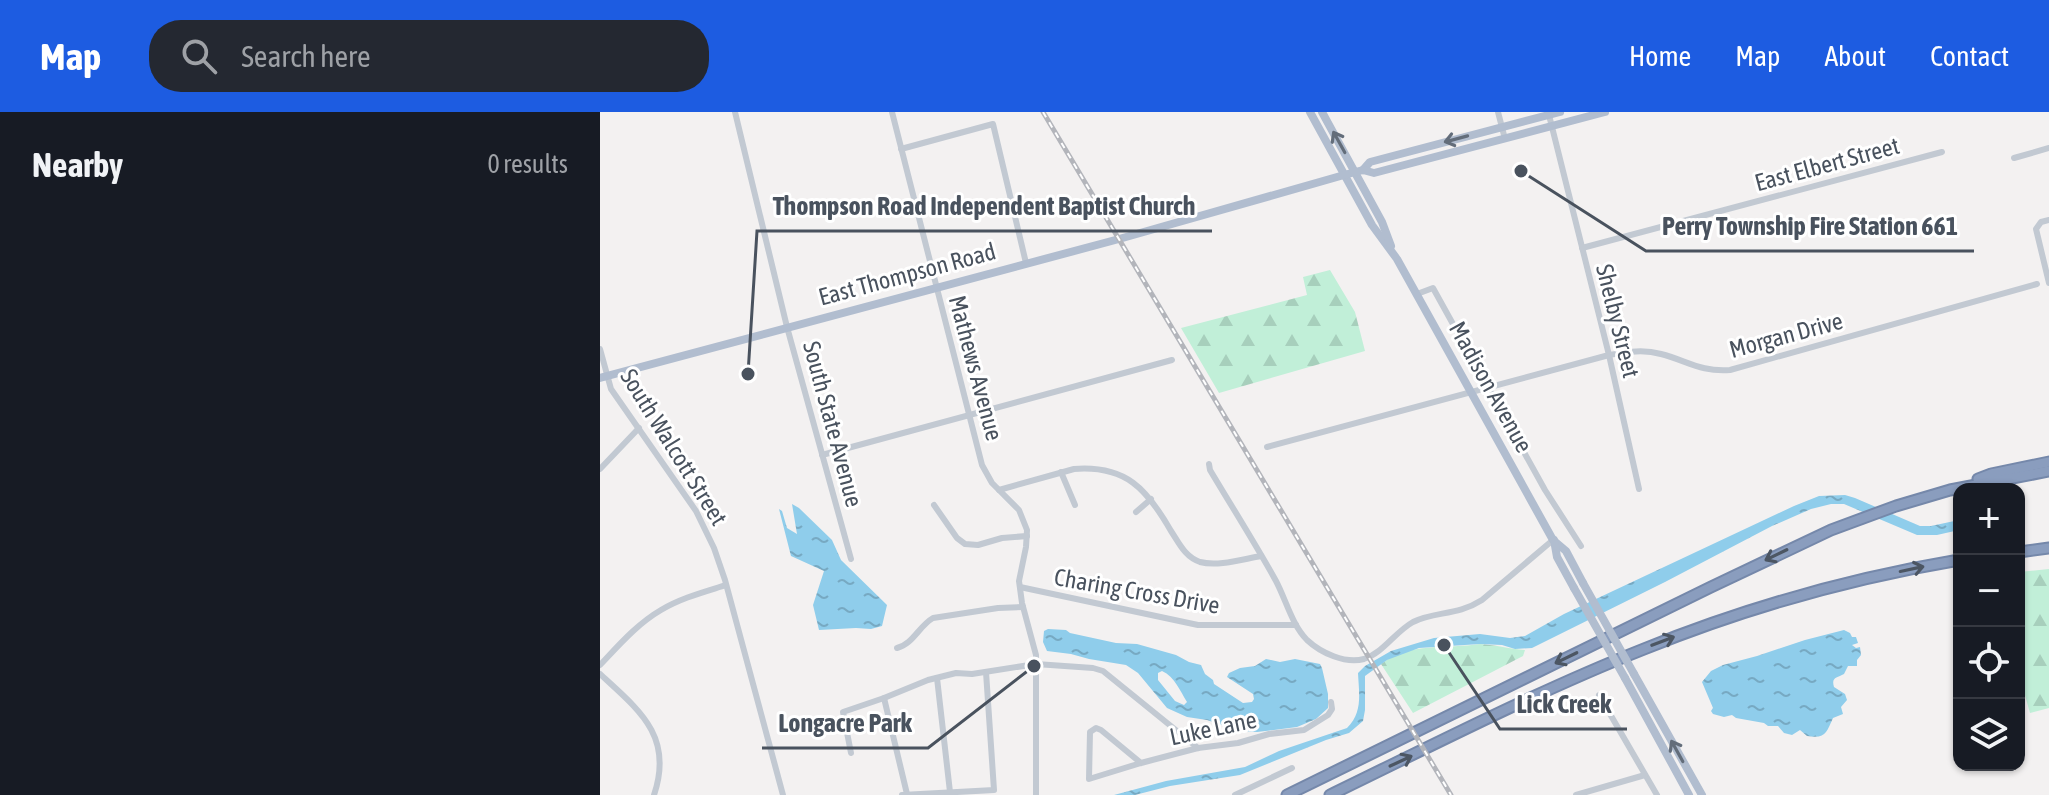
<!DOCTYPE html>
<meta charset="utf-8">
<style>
:root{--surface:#171b24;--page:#242831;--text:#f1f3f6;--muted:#9ea1a6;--line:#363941;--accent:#1d5ce1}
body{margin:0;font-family:"Asap Condensed",sans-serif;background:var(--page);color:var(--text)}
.controls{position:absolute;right:24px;bottom:24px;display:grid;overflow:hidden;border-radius:16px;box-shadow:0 2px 6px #0004}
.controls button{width:72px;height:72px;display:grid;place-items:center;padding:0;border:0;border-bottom:2px solid var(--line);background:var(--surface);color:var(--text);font:40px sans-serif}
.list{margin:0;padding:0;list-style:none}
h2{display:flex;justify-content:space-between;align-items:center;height:104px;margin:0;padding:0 32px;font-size:34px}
h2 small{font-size:26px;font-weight:400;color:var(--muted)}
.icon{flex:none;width:44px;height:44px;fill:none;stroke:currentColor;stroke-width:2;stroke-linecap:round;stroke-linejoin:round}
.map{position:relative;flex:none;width:1449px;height:683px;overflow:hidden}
header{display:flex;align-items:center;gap:48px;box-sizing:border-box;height:112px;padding:0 40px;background:var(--accent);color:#fff}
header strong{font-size:38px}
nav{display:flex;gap:44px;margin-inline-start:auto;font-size:28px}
.search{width:560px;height:72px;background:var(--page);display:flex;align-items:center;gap:20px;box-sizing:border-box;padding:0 28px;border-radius:32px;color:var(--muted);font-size:30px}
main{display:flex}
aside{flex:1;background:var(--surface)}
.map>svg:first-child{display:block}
.forest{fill:url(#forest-firs)}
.water{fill:url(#water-ripples);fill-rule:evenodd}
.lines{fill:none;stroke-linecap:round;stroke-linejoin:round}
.highway-casing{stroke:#7588aa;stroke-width:13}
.minor{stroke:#c2c9d2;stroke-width:6}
.major{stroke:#b1bdcf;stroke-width:8}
.highway{stroke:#8a9dbe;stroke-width:9}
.rail-casing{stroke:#b3b5bb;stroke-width:5}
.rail{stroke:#fff;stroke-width:2;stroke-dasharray:6;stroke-linecap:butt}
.major-bridge{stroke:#b1bdcf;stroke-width:8}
.oneway{stroke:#636d7a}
.oneway2{stroke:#4c5663}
.labels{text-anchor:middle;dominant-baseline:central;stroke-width:6;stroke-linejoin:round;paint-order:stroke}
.street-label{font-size:24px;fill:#49525e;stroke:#fff}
.leader{fill:none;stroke:#49525e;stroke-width:3}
.callout-dot{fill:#49525e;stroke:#fff;stroke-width:3}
.callout-label{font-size:26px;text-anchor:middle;font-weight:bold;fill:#49525e;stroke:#fff;stroke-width:6;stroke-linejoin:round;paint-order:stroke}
</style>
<header>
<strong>Map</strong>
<div class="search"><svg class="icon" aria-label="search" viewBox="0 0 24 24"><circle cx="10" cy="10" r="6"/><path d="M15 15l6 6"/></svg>Search here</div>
<nav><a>Home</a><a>Map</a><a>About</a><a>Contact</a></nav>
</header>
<main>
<aside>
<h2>Nearby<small>0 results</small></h2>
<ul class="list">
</ul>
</aside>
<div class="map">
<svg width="1449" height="683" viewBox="0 0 1449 683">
<defs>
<pattern id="forest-firs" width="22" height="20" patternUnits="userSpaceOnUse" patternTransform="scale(2)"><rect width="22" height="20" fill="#c1efd8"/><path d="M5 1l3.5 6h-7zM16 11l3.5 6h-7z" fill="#a7cfbc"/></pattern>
<pattern id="water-ripples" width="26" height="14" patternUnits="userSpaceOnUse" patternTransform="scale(2)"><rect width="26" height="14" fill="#8fcdeb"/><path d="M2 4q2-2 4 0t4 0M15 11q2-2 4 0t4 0" fill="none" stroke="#77a9c2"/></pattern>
</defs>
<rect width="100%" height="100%" fill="#f3f1f1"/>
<g class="forest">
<polygon points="730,158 755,200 765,239 619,281 581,216 707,183 703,165"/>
<polygon points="1449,457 1449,596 1430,601 1419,562 1419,460"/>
<path d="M880,532C896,533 910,537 925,538L923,544L813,601L781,552C810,530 847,537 880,532Z"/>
</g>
<g class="water">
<path d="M1245,383L1255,386L1320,414H1331L1359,408V418L1337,423H1317L1244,392H1231L1211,397L1172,414L1065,470L932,536L915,537L902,533L880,532L819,536L787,548L765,564V598L763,609L749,621L726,628L640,663L570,674L535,683H514L566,669L645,655L679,639L747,616C763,600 759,582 758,561L765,554L791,539L834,526L880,522L910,526L925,524L964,502L1194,394L1219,384Z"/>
<polygon points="192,392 199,396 232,428 241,448 287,493 282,514 271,517 256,516 219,518 213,493 224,459 191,444 179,397 182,399 187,416 197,422"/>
<path d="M448,517L466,518L470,521L516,531L537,532L576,543L589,550L601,553L605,562L613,568L614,572L643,591L652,590L654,587L653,582L627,565L629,561L640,556L655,554L666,547L680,550L695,547L720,552L722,556L728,582V596L716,607L697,615L657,620L630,618L625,614L607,608L587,605L567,596L538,561L526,553L489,547L471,542L447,539L443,530L444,519ZM562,559C575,565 580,579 587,590L584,593L575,589L558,568V561Z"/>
<path d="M1244,518L1250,521L1252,525H1256L1258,531L1252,533L1256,536L1260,535L1261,543L1257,548V554H1248L1244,562C1237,566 1231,565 1234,575L1245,582L1247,588L1241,595L1243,602L1233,606C1226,621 1226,627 1207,624L1200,618L1192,623L1184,621L1178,614H1168L1164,611L1136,606L1132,603L1124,605L1113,602L1111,599L1113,596L1102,570L1111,559L1123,553L1157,544L1205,528Z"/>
</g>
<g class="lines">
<g class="highway-casing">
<g id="highway">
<polyline points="1378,367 1391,362 1449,350"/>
<polyline points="1419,440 1449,436"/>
<polyline points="687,683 1111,475 1231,418 1296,394 1350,378 1449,359"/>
<path d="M730,683C833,633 938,579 1044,537C1145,496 1252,466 1359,448"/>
</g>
</g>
<g class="minor">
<polyline points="135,0 187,215 251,447"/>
<polyline points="292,0 382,353 392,371 419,398 427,418 426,435 419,469 422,491 436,543 436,683"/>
<polyline points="898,0 905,27"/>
<polyline points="949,3 1009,243 1039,377"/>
<polyline points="301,37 393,12 426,151"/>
<polyline points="1414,46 1449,36"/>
<polyline points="1449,108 1441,110 1436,117 1449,171"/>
<polyline points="982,136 1342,40"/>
<polyline points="817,182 833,176 945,378 981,434"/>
<polyline points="0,237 11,277 96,399 114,436 125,468 183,683"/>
<path d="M667,335L1009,243C1027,240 1043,237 1061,242C1088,249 1100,260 1130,258L1437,172"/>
<polyline points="222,343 572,248"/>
<path d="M609,352L610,358C632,395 655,431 676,469C686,488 692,513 707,528C721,541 745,552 764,547C783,541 795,520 813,510C835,499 857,504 882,488L953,428"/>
<polyline points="0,357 39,316"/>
<polyline points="461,360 475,393"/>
<path d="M399,378L474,357C526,353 547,377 571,419C579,431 585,445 600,450C618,455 643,447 661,444"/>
<polyline points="334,393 357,426 365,432 378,433 402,426 427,424"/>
<polyline points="536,400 551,387"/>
<polyline points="420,475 598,513 696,513"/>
<path d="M297,536C313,532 319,514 333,506L398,496L423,495"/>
<path d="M0,553C19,533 37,512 61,498C81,486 104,480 126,473"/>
<path d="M0,562C39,598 74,624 54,683"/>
<polyline points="337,566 350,680"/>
<polyline points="999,583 1057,683"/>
<polyline points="284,586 307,682"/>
<polyline points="251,641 243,600 284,586 328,568 356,561 372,562 436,552 493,556 503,559 598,636"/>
<polyline points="541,651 501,618 496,616 490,620 489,667 541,651 598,636 638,631 669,622 704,618 728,603 732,597 731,590"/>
<polyline points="302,683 394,678 386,560"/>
<polyline points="635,683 692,656"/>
<polyline points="976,683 1045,663"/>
</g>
<g class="major">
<polyline points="710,0 772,113 797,147 953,428 966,439 983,471"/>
<polyline points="722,0 782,110 791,134"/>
<polyline points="763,58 770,50 960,0"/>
<polyline points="0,266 519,127 744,63 763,58 774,61 1005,0"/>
<polyline points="954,428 957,445 974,476"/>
<polyline points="1034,562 1102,683"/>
<polyline points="1025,566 1089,683"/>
</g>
<use href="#highway" class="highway"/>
<g class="rail-casing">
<polyline id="rail" points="443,0 851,683"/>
</g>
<use href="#rail" class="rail"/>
<g class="major-bridge">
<polyline points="983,471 1034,562"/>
<polyline points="974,476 1025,566"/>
</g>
</g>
<defs><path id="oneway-shaft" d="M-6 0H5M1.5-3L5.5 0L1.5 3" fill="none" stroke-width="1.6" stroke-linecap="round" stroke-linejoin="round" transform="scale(2)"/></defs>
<g class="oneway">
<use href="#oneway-shaft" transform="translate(856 27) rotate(165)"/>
<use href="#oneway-shaft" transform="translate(739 30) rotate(-119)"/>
<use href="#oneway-shaft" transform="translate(1077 639) rotate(-119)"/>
</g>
<g class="oneway2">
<use href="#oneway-shaft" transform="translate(1176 443) rotate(154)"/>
<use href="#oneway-shaft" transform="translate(1312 457) rotate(-12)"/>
<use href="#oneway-shaft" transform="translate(1063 529) rotate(-21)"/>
<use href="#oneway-shaft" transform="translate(966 546) rotate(154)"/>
<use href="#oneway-shaft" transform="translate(801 649) rotate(-25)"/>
</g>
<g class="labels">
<g class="street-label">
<text transform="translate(1227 52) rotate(-15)">East Elbert Street</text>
<text transform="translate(307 162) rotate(-15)">East Thompson Road</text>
<text transform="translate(1018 209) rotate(76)">Shelby Street</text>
<text transform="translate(1186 223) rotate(-15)">Morgan Drive</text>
<text transform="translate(376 256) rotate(75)">Mathews Avenue</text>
<text transform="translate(891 275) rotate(61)">Madison Avenue</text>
<text transform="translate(233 312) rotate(75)">South State Avenue</text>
<text transform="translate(74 335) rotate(58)">South Walcott Street</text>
<text transform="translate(537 479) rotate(10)">Charing Cross Drive</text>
<text transform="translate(613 616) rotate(-12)">Luke Lane</text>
</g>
</g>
<path class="leader" d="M148 262L157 119H612M921 59L1046 139H1374M844 533L900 617H1027M434 554L328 636H162"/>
<g class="callout-dot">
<circle cx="148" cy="262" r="8"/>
<circle cx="921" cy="59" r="8"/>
<circle cx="844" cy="533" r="8"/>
<circle cx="434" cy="554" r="8"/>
</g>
<g class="callout-label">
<text x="384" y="103">Thompson Road Independent Baptist Church</text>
<text x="1210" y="123">Perry Township Fire Station 661</text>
<text x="964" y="601">Lick Creek</text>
<text x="245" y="620">Longacre Park</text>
</g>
</svg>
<div class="controls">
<button>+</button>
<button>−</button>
<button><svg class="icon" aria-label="locate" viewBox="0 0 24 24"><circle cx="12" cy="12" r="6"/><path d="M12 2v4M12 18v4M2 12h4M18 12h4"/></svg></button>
<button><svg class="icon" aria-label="layers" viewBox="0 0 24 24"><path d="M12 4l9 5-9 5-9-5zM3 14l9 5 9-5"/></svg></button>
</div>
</div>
</main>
